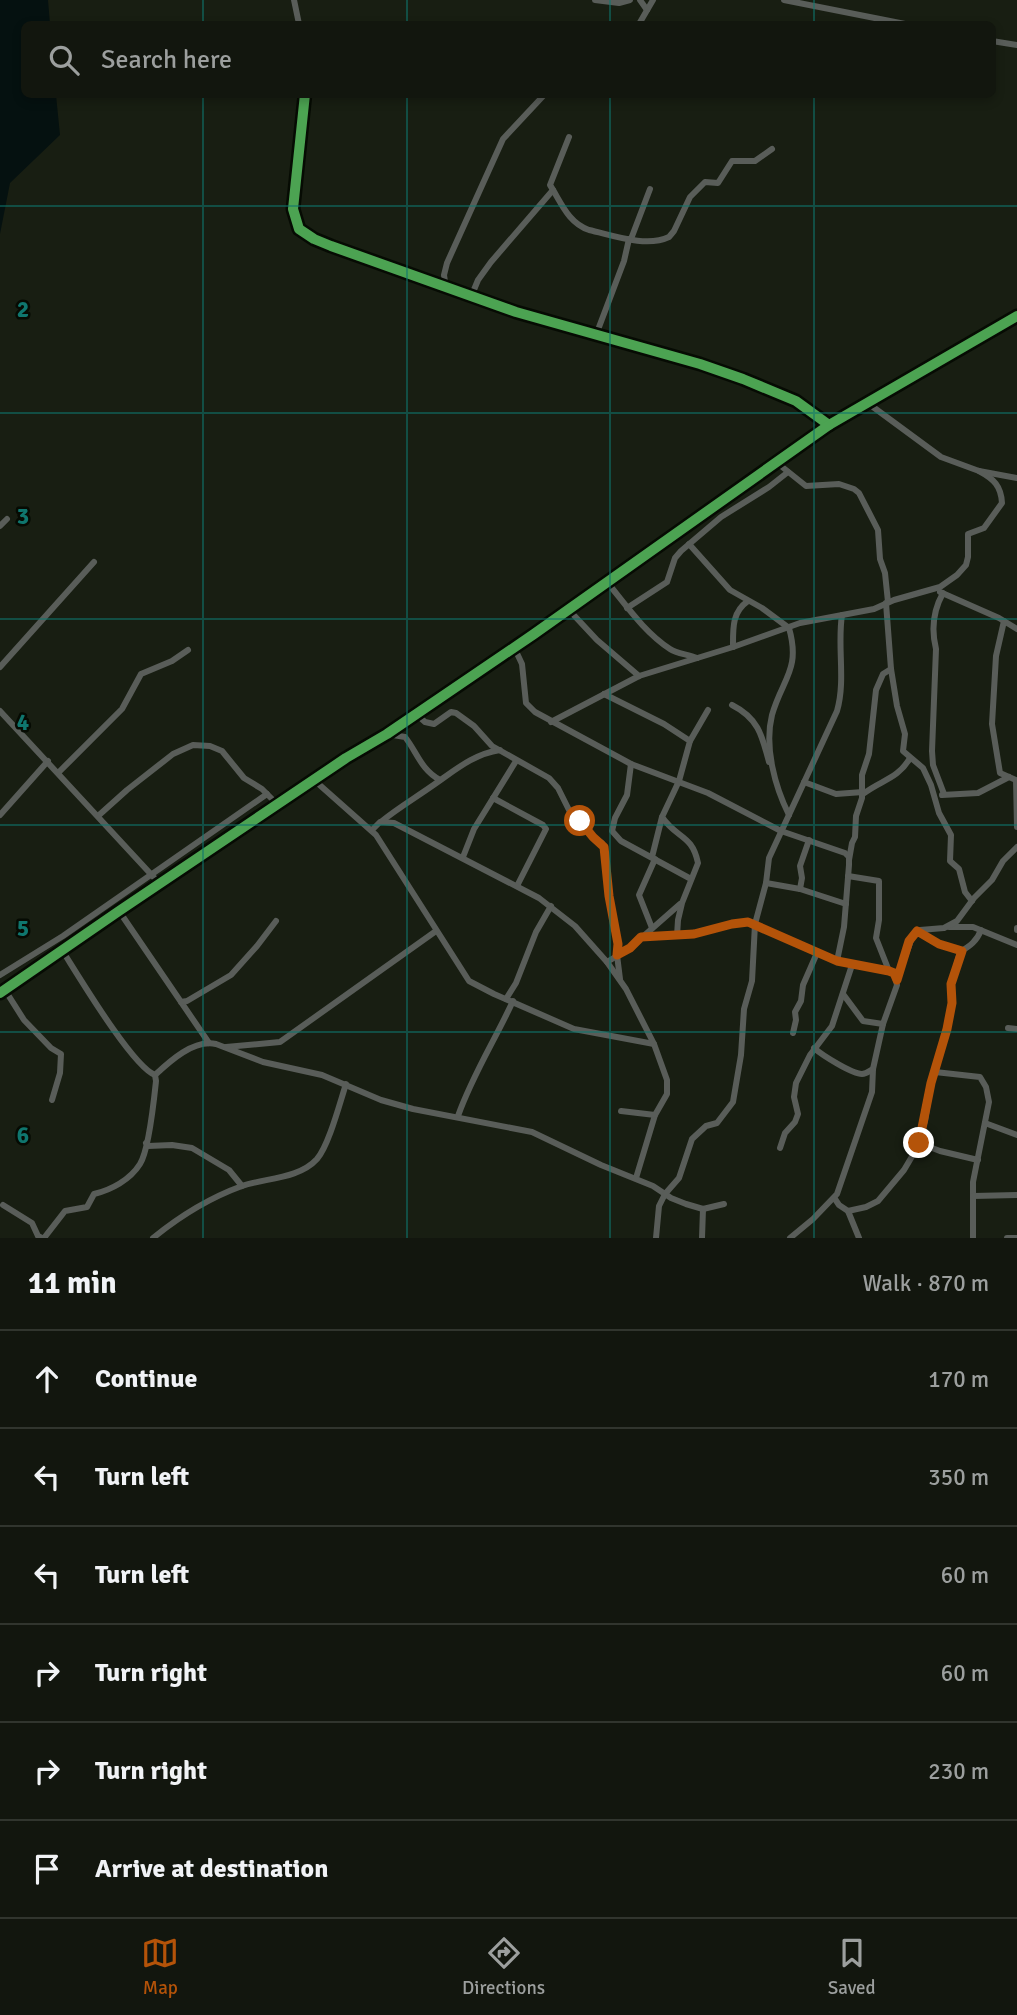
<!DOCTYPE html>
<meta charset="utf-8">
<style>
:root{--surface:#12160e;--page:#1b1f17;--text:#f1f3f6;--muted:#9c9f9e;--line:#31352e;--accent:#b45309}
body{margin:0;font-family:Signika,sans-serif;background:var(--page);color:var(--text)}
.stop{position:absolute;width:21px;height:21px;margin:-16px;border:5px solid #b45309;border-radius:50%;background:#fff}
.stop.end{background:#b45309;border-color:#fff;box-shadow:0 2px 7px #0008}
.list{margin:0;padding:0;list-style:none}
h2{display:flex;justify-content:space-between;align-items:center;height:91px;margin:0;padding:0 28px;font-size:30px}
h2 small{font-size:23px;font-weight:400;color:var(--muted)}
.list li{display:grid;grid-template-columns:46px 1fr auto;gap:21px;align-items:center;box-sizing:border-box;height:98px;padding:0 28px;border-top:2px solid var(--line)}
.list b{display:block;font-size:26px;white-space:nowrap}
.list em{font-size:23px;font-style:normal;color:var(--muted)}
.icon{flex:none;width:38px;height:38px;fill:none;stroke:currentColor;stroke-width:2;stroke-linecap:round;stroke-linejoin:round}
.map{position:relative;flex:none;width:1017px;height:1238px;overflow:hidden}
.search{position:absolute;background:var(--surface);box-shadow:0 4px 10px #0003;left:21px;right:21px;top:21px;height:77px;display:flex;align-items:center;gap:18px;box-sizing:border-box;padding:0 24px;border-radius:10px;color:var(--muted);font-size:26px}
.sheet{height:679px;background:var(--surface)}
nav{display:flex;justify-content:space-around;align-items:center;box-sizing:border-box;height:98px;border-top:2px solid var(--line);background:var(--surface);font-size:19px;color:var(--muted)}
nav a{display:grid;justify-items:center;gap:4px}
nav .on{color:var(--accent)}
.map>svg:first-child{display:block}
.water{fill:#051110}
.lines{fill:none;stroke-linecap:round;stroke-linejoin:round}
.street{stroke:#595d59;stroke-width:6}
.secondary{stroke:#4f554f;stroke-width:9}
.cycleway-casing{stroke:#060b03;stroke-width:15}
.cycleway{stroke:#4ca352;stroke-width:10}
.route{stroke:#b45309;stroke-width:9}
.grid{fill:none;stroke:#0f766e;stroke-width:2;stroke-opacity:0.55}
.grid-label{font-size:23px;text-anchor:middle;font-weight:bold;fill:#0f766e;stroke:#060b03;stroke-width:5;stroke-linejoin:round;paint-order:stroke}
</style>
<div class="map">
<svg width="1017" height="1238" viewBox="0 0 1017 1238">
<rect width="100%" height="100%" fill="#181e12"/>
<polygon class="water" points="0,0 48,0 50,24 24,24 24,94 56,95 60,135 10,183 0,234"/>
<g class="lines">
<g class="street">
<polyline points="294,0 299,24"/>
<polyline points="595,0 619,3 630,0"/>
<polyline points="640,0 647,10"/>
<polyline points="784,0 905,24"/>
<polyline points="639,24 653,0"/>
<polyline points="992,41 1017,45"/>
<polyline points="305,94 293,209 299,229 314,239 331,246 516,312 700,364 743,379 796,401 829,425"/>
<path d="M569,137L550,185C561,202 568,223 589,230C612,235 646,248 669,237L674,231L690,197L705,182L718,183L732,161H755L772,149"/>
<polyline points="631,239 650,189"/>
<polyline points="446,289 444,275 447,263 503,139 545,94"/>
<polyline points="471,297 478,280 491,262 553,190"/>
<polyline points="596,335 624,261 629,239"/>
<polyline points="869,404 941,457 979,471 1017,478"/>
<polyline points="776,462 806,486 839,484 854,489 859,493 878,530 880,559 885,573 888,602"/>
<polyline points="0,526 7,519"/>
<path d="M689,544L730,590L762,608L789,628C801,670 782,679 772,715C764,747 775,787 789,815"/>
<path d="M607,582C626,605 644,632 670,649C677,654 688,654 697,658"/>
<polyline points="940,592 999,618 1017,629"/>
<path d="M943,593C933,611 931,629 936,649L932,751L933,765L944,794"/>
<polyline points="886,603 891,669 897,706 905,734 903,751 923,768 931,785 939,813 951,835 950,861 959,869 965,892 972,901"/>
<polyline points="627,608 667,582 675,558 681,551 721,517 769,487 788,472"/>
<polyline points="569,610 597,640 639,676"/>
<polyline points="1004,621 996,656 992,724 1000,773 1016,780 1017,827"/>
<polyline points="514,647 522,664 526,703 535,712 631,764 708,793 781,831 845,853 849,857 849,865 844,927 837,961"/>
<path d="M733,647C733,628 732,612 748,601"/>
<polyline points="0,667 94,562"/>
<path d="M604,694L664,724L690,741L679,781L662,817C677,839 692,834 698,863L682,903L678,920L677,936"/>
<path d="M732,705C758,718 762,735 769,762"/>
<polyline points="0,711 160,884"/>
<polyline points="415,713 425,722 434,724 451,712 456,713 474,726 492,746 549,778 558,788 569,810 593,837 602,843 605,852 608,886 618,944 617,955 620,979"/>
<path d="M551,722L639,676L733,647L800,623L874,609L894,600L940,587L957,575L966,565L968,557V534L984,528L1002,503C1001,486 994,479 979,471"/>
<path d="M387,734L405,737C417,752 421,770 440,780"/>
<polyline points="690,741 708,710"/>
<polyline points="631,764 627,795 615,818 612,831 621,841 691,879"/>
<polyline points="58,773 122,709 141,674 172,661 188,650"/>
<polyline points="314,780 376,835 469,981 494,994 574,1029 654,1044"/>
<polyline points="804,782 836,794 863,792"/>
<path d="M863,794C881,780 898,779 910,758"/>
<polyline points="942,795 978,793 1009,777"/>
<polyline points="493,798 543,825 546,829 517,886"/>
<polyline points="0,815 48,761"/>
<polyline points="98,816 127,790 173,754 193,745 210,746 222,751 244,778 262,789 278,805"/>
<path d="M382,821C398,808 415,798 432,786C454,771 473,754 500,750"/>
<polyline points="372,830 380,822 394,823 539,898 575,926 607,962 626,989 654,1044 667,1080 667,1094 655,1115 636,1178"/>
<polyline points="463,857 474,829 516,761"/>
<polyline points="652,857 662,817"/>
<polyline points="849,860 852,843 855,837 856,816 862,798 862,775 869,754 876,690 883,674 891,669"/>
<polyline points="848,876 879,881 879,920 876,938 889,971"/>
<polyline points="766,883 800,889 846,904"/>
<polyline points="800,889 802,878 800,866 809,840"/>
<polyline points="119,911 209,1043"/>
<polyline points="949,927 973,927 1017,945"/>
<polyline points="652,928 639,895 655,859"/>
<polyline points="1017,928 1017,930"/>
<polyline points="917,931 939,944 962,951"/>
<polyline points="641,937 694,934 732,924 748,922 837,961 894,973 897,985 883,1024 873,1069 872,1092 837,1194 813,1219 790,1238"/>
<polyline points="607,962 630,948 680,904"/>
<polyline points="0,975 63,936 267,794"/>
<polyline points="897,979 913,935 920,930 944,928 957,921 974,898 992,880 1003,861 1017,847"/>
<polyline points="5,990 24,1020 51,1048 61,1054 60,1073 52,1100"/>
<polyline points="843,994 863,1021 883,1024"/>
<polyline points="506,999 516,983 536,932 551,906"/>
<polyline points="181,1002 187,1001 231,975 257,946 276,921"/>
<polyline points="1008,1028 1017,1029"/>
<polyline points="793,1033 796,1020 795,1012 801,1001 803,985 817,953"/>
<polyline points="226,1047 280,1042 436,931"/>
<path d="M814,1048C822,1055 852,1074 862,1074C867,1074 869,1071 873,1069"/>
<polyline points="935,1072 980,1077 986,1087 989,1102 973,1182 973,1238"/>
<path d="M155,1075C170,1061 194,1039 216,1044L263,1062L322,1075L381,1100L413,1109L532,1132L601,1165L653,1186L671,1198L686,1204L703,1209L724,1204"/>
<polyline points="621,1111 655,1115"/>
<path d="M458,1116C472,1076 495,1040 513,1001"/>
<polyline points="985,1123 1017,1135"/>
<polyline points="146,1143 148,1146 172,1145 192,1148 229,1170 242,1186"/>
<polyline points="919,1143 940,1151 978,1160"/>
<polyline points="780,1148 785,1133 795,1122 798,1114 794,1097 796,1083 810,1055 832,1026 852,965"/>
<polyline points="973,1196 1017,1195"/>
<polyline points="835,1199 839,1205 848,1211 859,1238"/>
<polyline points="3,1205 32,1223 38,1236 42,1238"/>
<path d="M848,1211L866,1207L878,1201L904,1170L917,1148L925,1121L931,1083L947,1029L952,1003L951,984L960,952C970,946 977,941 981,930"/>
<path d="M44,1238L65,1211L87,1207L94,1194C111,1190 130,1180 140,1164C149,1150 154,1100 156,1081L155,1075C132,1066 78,975 62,950"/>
<path d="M153,1238C180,1216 209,1198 242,1186C265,1178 299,1179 317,1159C329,1145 340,1102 346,1084"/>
<path d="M656,1238L659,1206L665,1194L679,1178L692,1139L706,1126L717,1123L733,1102L741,1055L744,1009L752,981L755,924L766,883L769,858L837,711C846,680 837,646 842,615"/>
<polyline points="702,1238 703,1209"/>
<polyline points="1007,1238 1017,1238"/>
</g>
<polyline class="secondary" points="0,993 119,911 346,758 387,734 534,634 829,425 1017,316"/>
<g class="cycleway-casing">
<g id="cycleway">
<polyline points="305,94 293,209 299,229 314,239 331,246 516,312 700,364 743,379 796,401 829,425"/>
<polyline points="0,993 119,911 346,758 387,734 534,634 829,425 1017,316"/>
</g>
</g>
<use href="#cycleway" class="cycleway"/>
</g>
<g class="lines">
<polyline class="route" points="580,821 593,837 604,847 609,896 618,944 617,955 630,948 641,937 694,934 732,924 748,922 837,961 889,971 894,973 897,980 909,941 917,931 939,944 962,951 951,984 952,1003 947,1029 931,1083 919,1143"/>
</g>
<path class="grid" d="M203,0V24M407,0V24M610,0V24M814,0V24M203,94V1238M407,94V1238M610,94V1238M814,94V1238M0,206H1017M0,413H1017M0,619H1017M0,825H1017M0,1032H1017"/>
<g class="grid-label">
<text x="23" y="317">2</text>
<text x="23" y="524">3</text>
<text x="23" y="730">4</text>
<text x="23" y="936">5</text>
<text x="23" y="1143">6</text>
</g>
</svg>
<div class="stop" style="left:580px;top:821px"></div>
<div class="stop end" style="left:919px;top:1143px"></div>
<div class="search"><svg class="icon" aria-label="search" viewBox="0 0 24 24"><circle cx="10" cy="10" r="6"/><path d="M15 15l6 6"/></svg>Search here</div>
</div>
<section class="sheet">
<h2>11 min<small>Walk · 870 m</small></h2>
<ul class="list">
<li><svg class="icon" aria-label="ahead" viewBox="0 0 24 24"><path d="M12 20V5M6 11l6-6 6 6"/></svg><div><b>Continue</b></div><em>170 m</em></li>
<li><svg class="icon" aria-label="left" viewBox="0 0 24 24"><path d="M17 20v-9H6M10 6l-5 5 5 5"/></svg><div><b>Turn left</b></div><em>350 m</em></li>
<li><svg class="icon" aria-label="left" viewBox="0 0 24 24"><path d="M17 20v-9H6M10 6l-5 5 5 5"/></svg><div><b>Turn left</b></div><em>60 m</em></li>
<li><svg class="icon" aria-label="right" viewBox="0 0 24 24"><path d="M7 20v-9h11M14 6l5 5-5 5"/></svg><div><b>Turn right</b></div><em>60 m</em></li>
<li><svg class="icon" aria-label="right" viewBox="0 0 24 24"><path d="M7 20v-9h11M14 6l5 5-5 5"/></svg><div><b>Turn right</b></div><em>230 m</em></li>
<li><svg class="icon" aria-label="arrive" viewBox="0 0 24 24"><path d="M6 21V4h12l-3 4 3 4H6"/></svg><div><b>Arrive at destination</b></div></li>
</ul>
</section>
<nav>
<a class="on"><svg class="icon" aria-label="map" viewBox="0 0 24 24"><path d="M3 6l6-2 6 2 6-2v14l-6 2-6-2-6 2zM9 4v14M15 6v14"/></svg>Map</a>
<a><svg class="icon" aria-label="directions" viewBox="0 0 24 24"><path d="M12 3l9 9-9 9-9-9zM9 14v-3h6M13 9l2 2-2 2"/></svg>Directions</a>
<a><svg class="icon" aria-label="saved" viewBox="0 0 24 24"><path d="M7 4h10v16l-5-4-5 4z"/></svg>Saved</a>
</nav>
